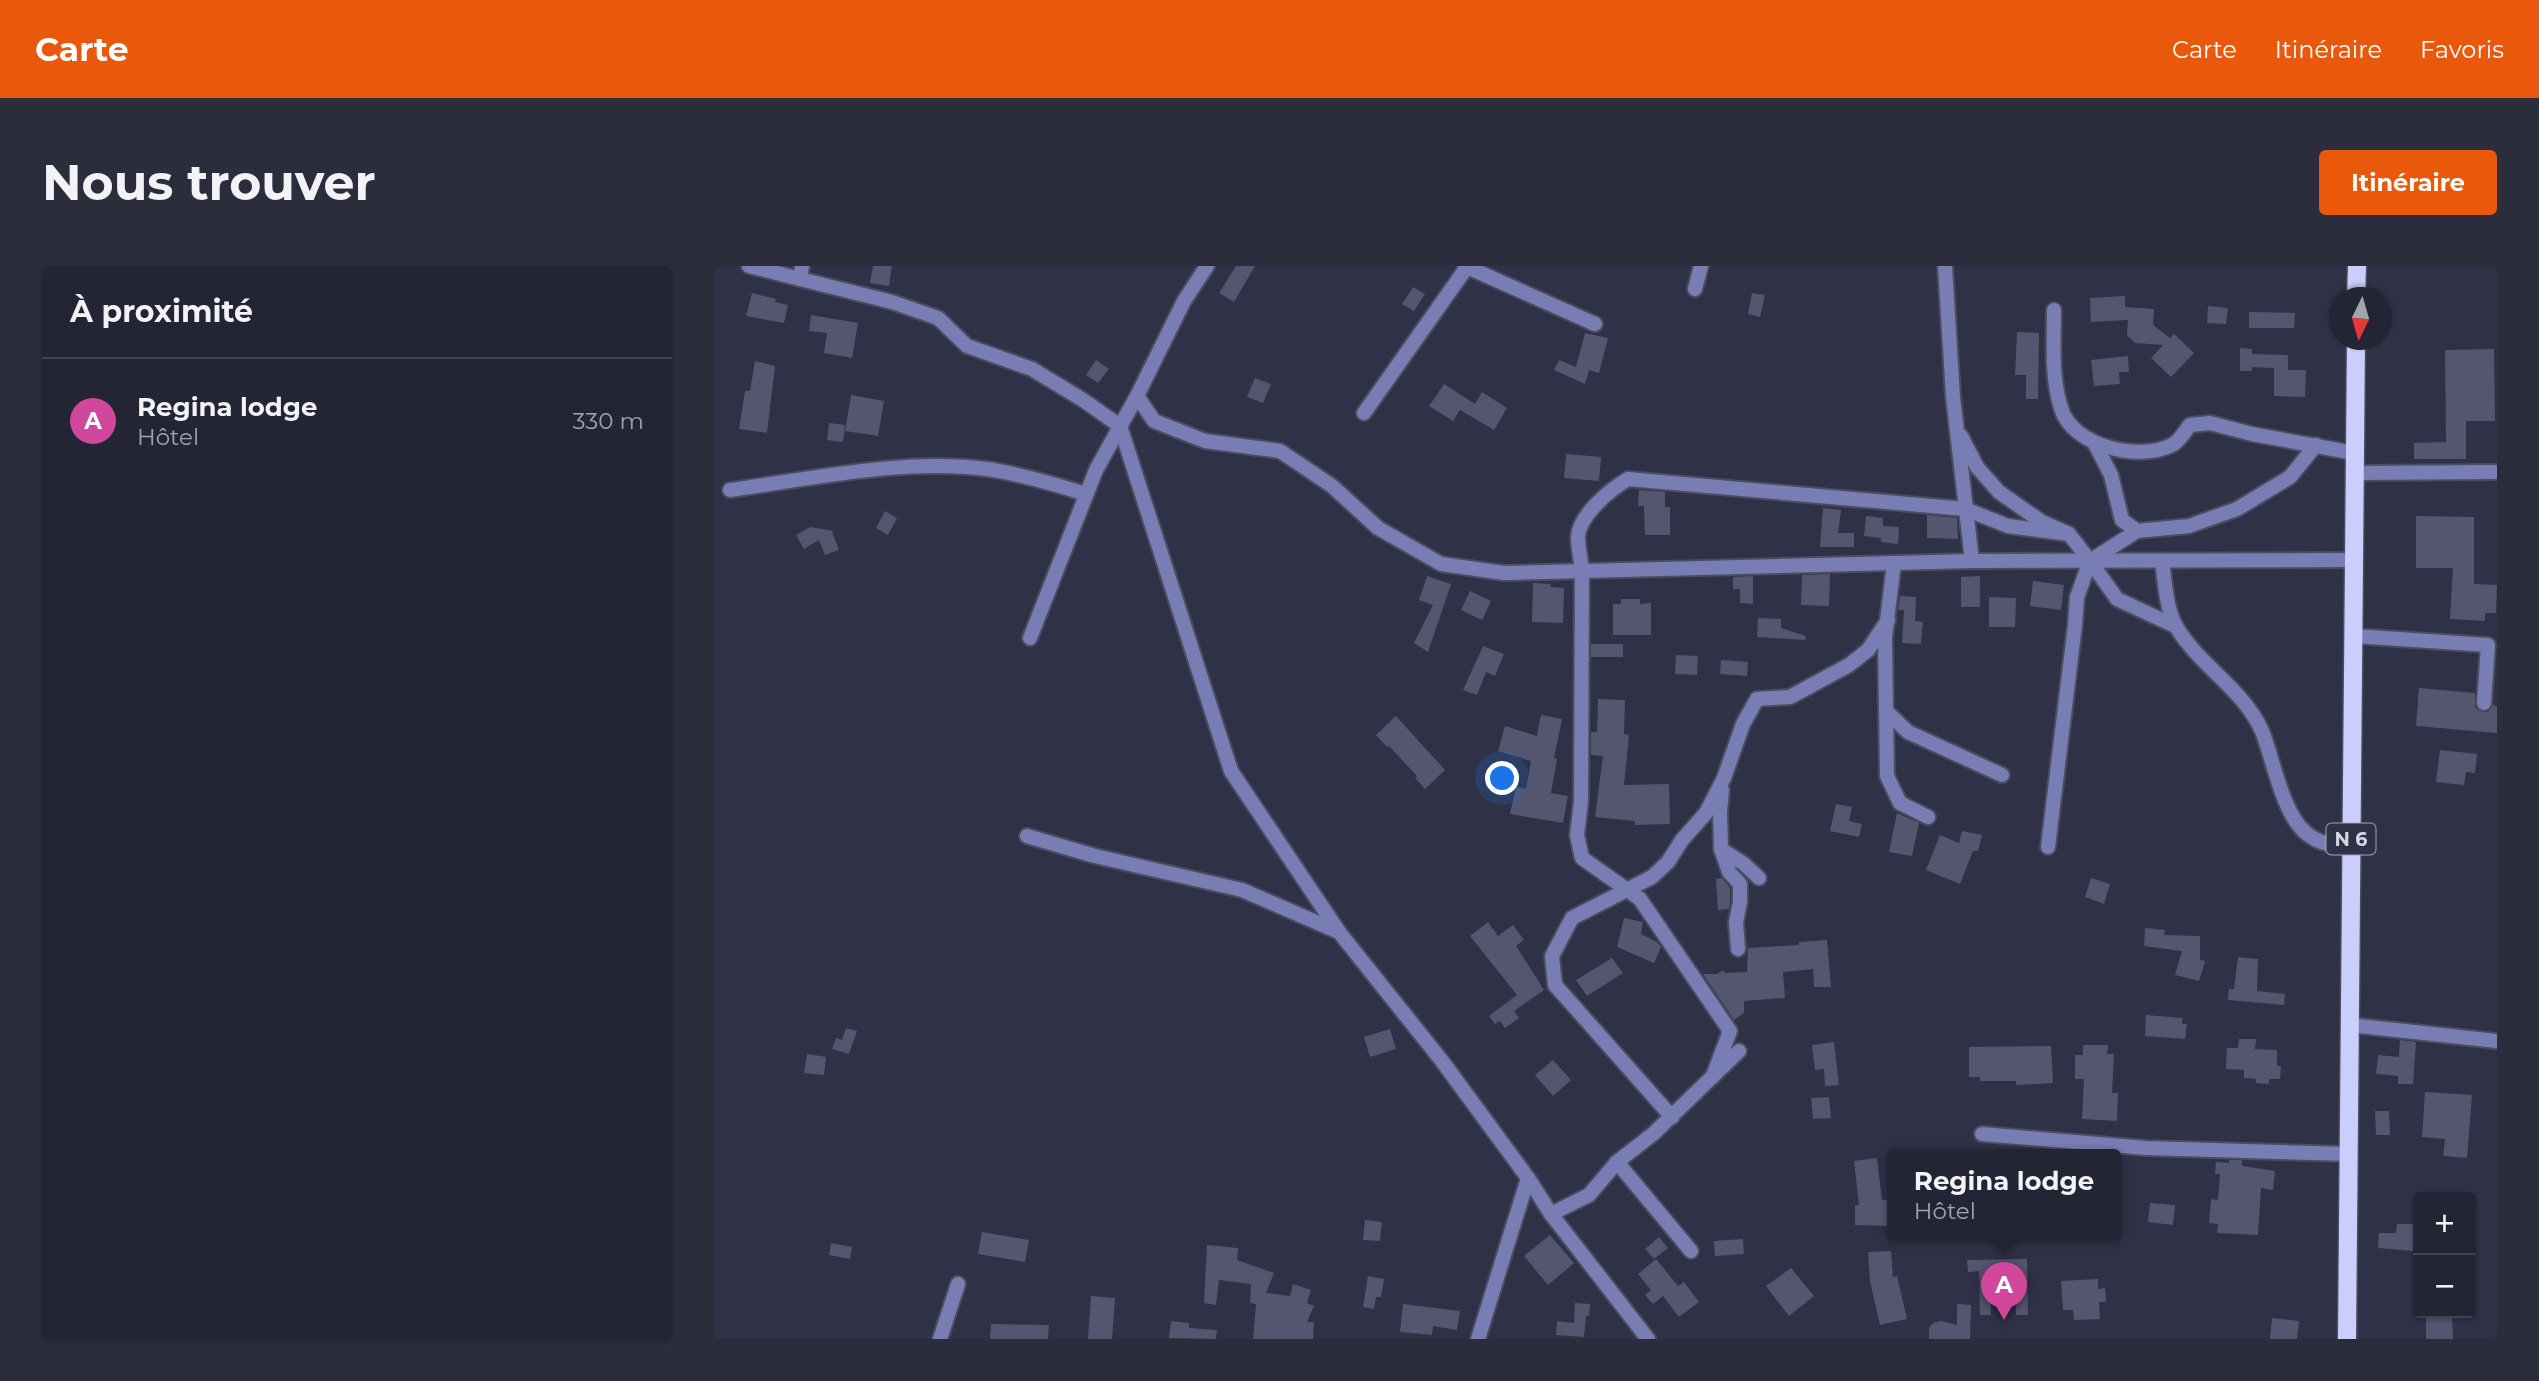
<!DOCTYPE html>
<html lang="fr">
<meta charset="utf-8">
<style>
:root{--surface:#232534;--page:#2b2d3c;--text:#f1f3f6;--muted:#a3a5ac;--line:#40424f;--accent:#ea580c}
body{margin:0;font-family:Montserrat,sans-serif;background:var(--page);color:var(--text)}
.controls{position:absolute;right:21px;bottom:21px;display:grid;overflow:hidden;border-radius:7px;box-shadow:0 2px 5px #0004}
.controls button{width:63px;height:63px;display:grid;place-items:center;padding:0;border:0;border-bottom:2px solid var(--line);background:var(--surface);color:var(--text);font:35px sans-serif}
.compass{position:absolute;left:1615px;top:21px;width:63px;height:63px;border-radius:50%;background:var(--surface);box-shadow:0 2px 5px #0004;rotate:185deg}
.you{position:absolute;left:789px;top:513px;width:24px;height:24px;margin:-18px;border:5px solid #fff;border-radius:50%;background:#1a73e8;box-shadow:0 0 0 10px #1a73e833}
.badge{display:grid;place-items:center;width:46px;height:46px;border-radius:50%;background:var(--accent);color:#fff;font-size:23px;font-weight:700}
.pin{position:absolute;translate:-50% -58px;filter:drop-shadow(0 2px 4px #0008)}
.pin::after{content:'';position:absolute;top:37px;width:24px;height:21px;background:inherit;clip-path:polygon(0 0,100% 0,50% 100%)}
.popup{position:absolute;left:1173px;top:883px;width:234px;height:91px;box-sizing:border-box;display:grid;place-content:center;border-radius:7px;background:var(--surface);filter:drop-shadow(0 2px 5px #0005);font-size:23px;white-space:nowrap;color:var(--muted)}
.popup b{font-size:26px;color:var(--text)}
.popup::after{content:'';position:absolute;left:50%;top:100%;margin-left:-14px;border:14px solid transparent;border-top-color:var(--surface)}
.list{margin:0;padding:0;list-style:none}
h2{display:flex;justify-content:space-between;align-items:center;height:91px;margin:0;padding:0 28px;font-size:30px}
h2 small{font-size:23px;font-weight:400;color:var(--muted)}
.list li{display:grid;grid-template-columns:46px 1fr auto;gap:21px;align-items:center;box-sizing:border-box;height:126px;padding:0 28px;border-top:2px solid var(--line)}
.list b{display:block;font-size:26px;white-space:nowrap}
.list p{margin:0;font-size:23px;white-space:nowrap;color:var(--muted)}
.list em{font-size:23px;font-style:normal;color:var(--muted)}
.map{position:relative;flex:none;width:1783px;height:1073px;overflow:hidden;border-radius:7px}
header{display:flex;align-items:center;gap:42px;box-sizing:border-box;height:98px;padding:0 35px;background:var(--accent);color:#fff}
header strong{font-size:33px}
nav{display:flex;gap:38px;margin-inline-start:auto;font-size:24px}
.intro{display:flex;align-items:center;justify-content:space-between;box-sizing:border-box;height:168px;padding:0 42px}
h1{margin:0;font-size:49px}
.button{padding:18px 32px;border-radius:7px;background:var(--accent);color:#fff;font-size:24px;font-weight:700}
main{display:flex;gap:42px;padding:0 42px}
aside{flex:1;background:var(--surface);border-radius:7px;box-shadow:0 2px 5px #0004}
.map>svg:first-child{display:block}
.building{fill:#53566e}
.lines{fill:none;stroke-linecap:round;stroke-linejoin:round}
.minor-casing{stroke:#4a4c5f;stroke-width:18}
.primary-casing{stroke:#4a4c5f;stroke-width:21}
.minor{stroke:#787db4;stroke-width:14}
.primary{stroke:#c9cefb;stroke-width:18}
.labels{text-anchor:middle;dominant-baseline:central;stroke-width:6;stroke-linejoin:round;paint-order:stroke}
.shield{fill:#2f3146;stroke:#a3a5b5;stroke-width:2}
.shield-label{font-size:19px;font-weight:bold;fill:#d5d7e5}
</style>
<header>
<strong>Carte</strong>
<nav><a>Carte</a><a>Itinéraire</a><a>Favoris</a></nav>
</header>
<div class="intro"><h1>Nous trouver</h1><a class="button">Itinéraire</a></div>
<main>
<aside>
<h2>À proximité<small></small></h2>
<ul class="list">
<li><span class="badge" style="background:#d1479c">A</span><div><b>Regina lodge</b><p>Hôtel</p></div><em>330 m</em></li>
</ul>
</aside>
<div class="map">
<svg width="1783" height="1073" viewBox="0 0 1783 1073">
<rect width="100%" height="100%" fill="#2f3146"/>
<g class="building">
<polygon points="159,0 178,0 175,20 156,17"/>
<polygon points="522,0 541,0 520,36 505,27"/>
<polygon points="699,21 711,28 700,45 688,38"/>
<polygon points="38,27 62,33 61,36 74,39 70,57 32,50"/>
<polygon points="1038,27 1051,29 1046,51 1034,48"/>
<polygon points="1411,30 1411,41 1440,43 1439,59 1456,72 1460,68 1480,87 1457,111 1437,92 1449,79 1421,77 1413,69 1414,54 1377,56 1376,32"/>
<polygon points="1494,40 1514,42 1512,58 1493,57"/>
<polygon points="1535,46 1581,47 1580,62 1535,62"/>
<polygon points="97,49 144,57 138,92 110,87 113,67 95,65"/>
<polygon points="1303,66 1325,67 1324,133 1312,133 1312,109 1301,109"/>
<polygon points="871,67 894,72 885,107 875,104 871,118 840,104 845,94 862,101"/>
<polygon points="1526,82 1538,83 1538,88 1574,89 1574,104 1592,104 1591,131 1560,130 1560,102 1538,101 1538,105 1526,105"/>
<polygon points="1780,83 1781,155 1752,155 1752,193 1700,193 1700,177 1732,176 1731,84"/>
<polygon points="1414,90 1415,106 1405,106 1406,118 1380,120 1377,94"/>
<polygon points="382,94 395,103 384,117 372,109"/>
<polygon points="41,95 61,100 53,167 25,163 31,125 36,125"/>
<polygon points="541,112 557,118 549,137 533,131"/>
<polygon points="730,118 761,138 768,126 793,142 780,164 746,144 739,155 715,140"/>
<polygon points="137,129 170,135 164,170 131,165"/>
<polygon points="115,157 131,159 129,176 113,174"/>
<polygon points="852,188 887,191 885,215 850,212"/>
<polygon points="925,224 951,226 951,241 956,241 956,269 931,269 930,240 924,240"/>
<polygon points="1109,242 1127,244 1124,267 1140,267 1140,281 1106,281"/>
<polygon points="171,245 183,252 174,269 162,262"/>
<polygon points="1213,249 1243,252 1244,273 1213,272"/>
<polygon points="1152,250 1169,252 1169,260 1185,261 1184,278 1167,276 1167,272 1150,270"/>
<polygon points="1702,250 1760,251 1760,318 1783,319 1782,347 1771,347 1771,355 1736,353 1739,302 1702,302"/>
<polygon points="96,261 120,265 118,266 125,284 111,289 105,274 90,283 82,269"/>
<polygon points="1116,308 1115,340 1087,339 1088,309"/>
<polygon points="713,310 737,318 714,386 700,377 719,339 705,334"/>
<polygon points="1039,310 1039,338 1026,337 1026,323 1019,323 1019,311"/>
<polygon points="1266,310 1266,341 1247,341 1247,311"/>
<polygon points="1319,315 1350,319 1347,344 1316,340"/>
<polygon points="819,317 837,318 836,321 850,322 849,357 818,356"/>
<polygon points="756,325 777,335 768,354 747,344"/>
<polygon points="1186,330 1202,331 1201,355 1209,356 1207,378 1188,377 1190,344 1184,344"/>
<polygon points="1275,331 1302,332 1301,361 1275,361"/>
<polygon points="907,333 926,333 926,338 937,337 937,369 899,369 899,338 907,338"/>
<polygon points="1044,352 1067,353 1067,362 1092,370 1091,374 1043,371"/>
<rect x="877" y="378" width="32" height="13"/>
<polygon points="769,380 790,388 781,410 772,406 763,429 749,424"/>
<polygon points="962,389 984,390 983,409 961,408"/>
<polygon points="1007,394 1034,396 1033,410 1006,408"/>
<polygon points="1705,422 1761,427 1761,441 1765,445 1774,446 1779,439 1783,440 1783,467 1702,460"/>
<polygon points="884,433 911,434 910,468 915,469 910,519 955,518 956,558 921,559 921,555 881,551 889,490 877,489 877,466 883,466"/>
<polygon points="827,449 848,453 840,492 843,493 837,527 854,530 849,557 796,548 802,521 812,523 817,495 784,485 791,460 823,470"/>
<polygon points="682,450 731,504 711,523 701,512 703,510 675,480 673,481 662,469"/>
<polygon points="1726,484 1763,488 1761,507 1752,506 1750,519 1722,516"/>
<polygon points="1122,538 1138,541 1135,555 1148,558 1145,571 1116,565"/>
<polygon points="1183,547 1205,557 1198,590 1175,586"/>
<polygon points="1248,565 1268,569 1264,585 1259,585 1246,618 1212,604 1226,569 1245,577"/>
<polygon points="1008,612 1016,622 1016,635 1015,643 1004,644 1002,613"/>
<polygon points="1377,612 1396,618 1390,638 1371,631"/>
<polygon points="910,652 929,656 927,668 943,676 947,681 940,697 903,681"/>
<polygon points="774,656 784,670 799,659 810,674 802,680 830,724 800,745 805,752 791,762 786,755 781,758 775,750 803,729 756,670"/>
<polygon points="1431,662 1451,664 1450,669 1486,670 1486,694 1491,695 1485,715 1461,709 1468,685 1430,680"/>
<polygon points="1113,674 1117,721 1100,721 1099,703 1069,706 1071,732 1030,735 1030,747 1020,754 989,708 1003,708 1009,704 1011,707 1033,706 1034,682 1085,679 1085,676"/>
<polygon points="1524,691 1544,693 1543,725 1571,728 1570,739 1514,734 1515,723 1520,723"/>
<polygon points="898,692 909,707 873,730 862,714"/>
<polygon points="1432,749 1469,752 1468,758 1473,758 1471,773 1431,770"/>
<polygon points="132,762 143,765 135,788 118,783 122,772 128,774"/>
<polygon points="676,763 682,783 656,791 650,771"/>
<polygon points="1525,773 1542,773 1541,783 1563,784 1563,800 1567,800 1566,813 1555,813 1555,818 1542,817 1542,813 1530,812 1530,804 1512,803 1513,782 1524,782"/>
<polygon points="1686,774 1702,776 1699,818 1684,818 1684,810 1662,808 1664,789 1685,791"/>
<polygon points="1120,776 1125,819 1111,820 1110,803 1101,804 1098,779"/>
<polygon points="1369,779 1394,779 1393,788 1400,788 1398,827 1404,827 1403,855 1368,853 1370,813 1361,813 1361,789 1369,789"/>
<polygon points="1337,780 1339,817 1302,819 1302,815 1266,815 1266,811 1255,811 1255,781"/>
<polygon points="93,788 112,791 110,809 90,807"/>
<polygon points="839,794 857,814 839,830 821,809"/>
<polygon points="1711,826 1758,829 1753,892 1729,890 1731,873 1708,871"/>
<polygon points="1115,831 1117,852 1099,853 1097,832"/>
<polygon points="1661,845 1675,845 1676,869 1662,869"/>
<polygon points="1163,892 1168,934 1178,934 1178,960 1141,959 1141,939 1145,939 1140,895"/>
<polygon points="1515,894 1528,894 1528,900 1561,905 1559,924 1547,922 1544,969 1503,967 1504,958 1495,957 1497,933 1504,934 1506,908 1501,908 1502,896 1515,897"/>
<polygon points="1436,937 1461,939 1459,959 1434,956"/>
<polygon points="651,954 668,956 666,975 649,974"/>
<polygon points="1683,958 1700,958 1699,985 1664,982 1665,967 1682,967"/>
<polygon points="268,966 315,974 311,996 264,988"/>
<polygon points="836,969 860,997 834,1019 810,990"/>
<polygon points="945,971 954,982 940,993 931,983"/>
<polygon points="1029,973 1030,988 1001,990 1000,975"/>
<polygon points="117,977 138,981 136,993 115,989"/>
<polygon points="493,979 524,982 523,994 560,1007 552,1027 576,1030 579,1018 597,1024 593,1037 600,1040 593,1056 600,1056 599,1073 539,1073 542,1038 536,1037 537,1018 505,1014 502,1039 490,1037"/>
<polygon points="1177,985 1179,1011 1183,1010 1193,1053 1166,1059 1156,1015 1154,986"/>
<polygon points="942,993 964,1020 970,1016 985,1036 965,1051 949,1030 939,1038 931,1029 937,1024 924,1008"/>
<polygon points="1313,993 1314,1049 1302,1049 1302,1012 1276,1012 1277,1049 1266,1049 1265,1005 1254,1006 1253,994"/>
<polygon points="1077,1002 1100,1030 1075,1050 1052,1020"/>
<polygon points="654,1010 670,1013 667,1031 662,1031 660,1043 649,1041"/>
<polygon points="1384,1013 1384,1023 1391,1022 1392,1036 1385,1036 1386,1053 1360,1054 1359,1044 1349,1044 1347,1015"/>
<polygon points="377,1030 401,1032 398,1073 374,1073"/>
<polygon points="861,1037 876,1038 875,1050 872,1050 870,1071 842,1069 843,1055 860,1057"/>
<polygon points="689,1038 746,1045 743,1064 719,1060 718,1069 686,1066"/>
<polygon points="1243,1038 1257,1039 1256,1073 1215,1073 1215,1062 1219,1057 1227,1055 1243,1059"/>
<polygon points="1712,1047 1738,1047 1739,1073 1712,1073"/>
<polygon points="1558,1052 1585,1055 1583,1073 1556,1073"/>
<polygon points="457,1055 475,1057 475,1062 503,1064 502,1073 455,1072"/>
<polygon points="277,1058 335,1059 334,1073 276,1073"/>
</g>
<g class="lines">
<g class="minor-casing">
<g id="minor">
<polyline points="35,0 86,13"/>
<polyline points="88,0 86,13 178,36 224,52 253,80 318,103 369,134 406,160 517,505 625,666"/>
<polyline points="493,0 470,35 423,130 440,155 491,175 566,185 618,220 664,262 727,298 790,307 1258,295 1639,294"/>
<polyline points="751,0 881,58"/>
<polyline points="1231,0 1239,131 1258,295"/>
<polyline points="981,23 987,0"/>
<path d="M1340,44C1340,76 1337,111 1347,142C1358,180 1424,196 1458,179C1465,176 1471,165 1476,159L1496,157L1538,168L1640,187"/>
<polyline points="650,147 753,1"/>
<polyline points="1247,170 1263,201 1285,226 1328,256 1355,268 1376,295 1423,265"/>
<polyline points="1381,178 1397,209 1408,254 1423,265 1475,260 1523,243 1576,211 1602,179"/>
<polyline points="1639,207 1783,206"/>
<path d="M16,224C97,213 191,192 273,203C307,208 340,218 372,228"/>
<polyline points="1376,295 1403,333 1461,360"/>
<path d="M1448,295C1451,316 1452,344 1463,362C1487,401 1529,423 1548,465C1559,492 1568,547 1592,567C1605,578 1620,580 1637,581"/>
<polyline points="1180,297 1171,371 1173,510 1186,537 1214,551"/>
<polyline points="1640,370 1774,379 1770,437"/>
<polyline points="316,372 382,204 423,130"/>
<polyline points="1172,445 1194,466 1288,509"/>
<polyline points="1008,524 1006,546 1007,583 1030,598 1045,612"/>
<polyline points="313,570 381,590 528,624 625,666 728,795 814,912 837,948 934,1073"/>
<polyline points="1334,581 1361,359 1363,331 1376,295"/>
<polyline points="1007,583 1015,606 1026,618 1026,636 1022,656 1024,683"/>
<polyline points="1636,759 1783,775"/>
<path d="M999,810L1016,765L926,633L868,592L863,569L867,535L868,305C867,294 864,282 864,271C865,249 897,223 914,213L1251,243L1294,260L1355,268"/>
<polyline points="958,851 841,719 838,690 858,652 938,611 954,596 968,574 992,547 1010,512 1029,458 1043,433 1076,431 1135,399 1154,384 1174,354"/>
<polyline points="1268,868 1432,882 1635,888"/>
<polyline points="903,896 977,985"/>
<polyline points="837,948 875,929 903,896 939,868 1025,785"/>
<polyline points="226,1073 244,1018"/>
<polyline points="764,1073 814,912"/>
</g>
</g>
<g class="primary-casing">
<g id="primary">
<polyline points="1642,32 1643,0"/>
<polyline points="1633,1073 1642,74"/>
</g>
</g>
<use href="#minor" class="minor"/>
<use href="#primary" class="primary"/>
</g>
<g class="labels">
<rect class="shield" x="1612.5" y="557.5" width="49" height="31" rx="5"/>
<g class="shield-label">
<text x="1637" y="573">N 6</text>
</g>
</g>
</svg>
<div class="controls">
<button>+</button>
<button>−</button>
</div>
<svg class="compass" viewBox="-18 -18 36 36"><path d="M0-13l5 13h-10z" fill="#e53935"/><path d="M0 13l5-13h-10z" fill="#a3a5ac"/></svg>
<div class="you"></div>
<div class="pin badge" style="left:1290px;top:1054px;background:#d1479c">A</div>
<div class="popup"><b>Regina lodge</b>Hôtel</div>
</div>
</main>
